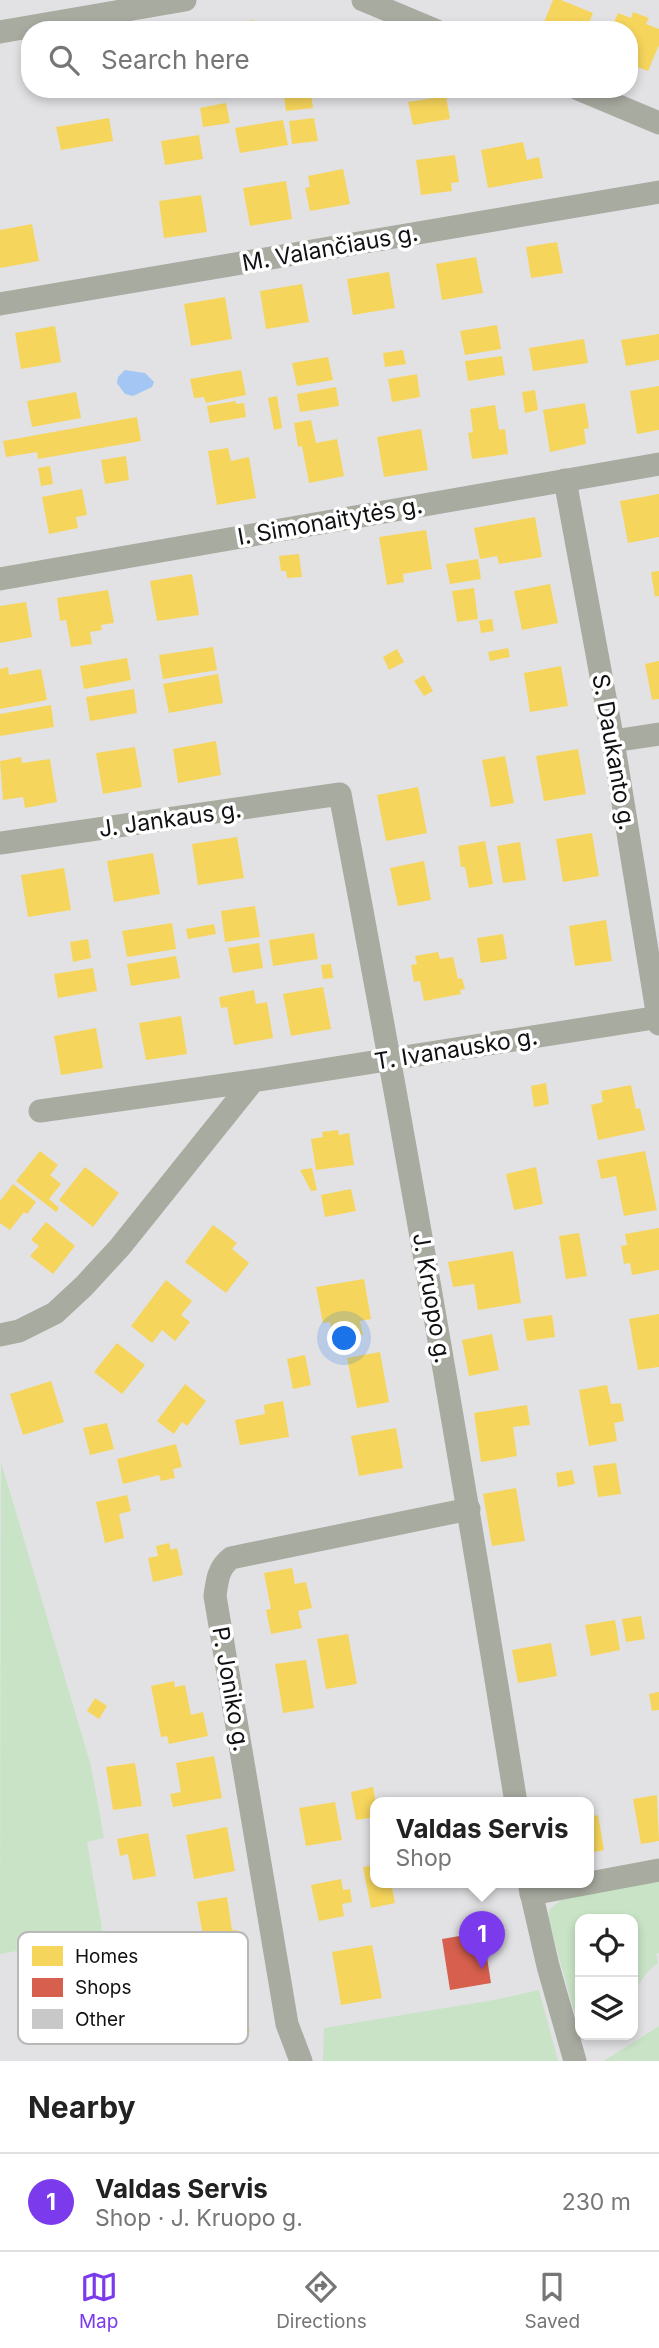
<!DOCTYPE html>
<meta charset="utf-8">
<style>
:root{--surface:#fff;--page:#f2f2f2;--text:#222;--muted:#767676;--line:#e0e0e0;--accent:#7c3aed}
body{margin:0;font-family:Inter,sans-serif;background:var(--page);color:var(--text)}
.controls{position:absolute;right:21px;bottom:21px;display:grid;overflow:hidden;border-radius:14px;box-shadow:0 4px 10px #0003}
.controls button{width:63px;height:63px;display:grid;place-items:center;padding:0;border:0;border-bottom:2px solid var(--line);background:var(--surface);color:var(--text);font:35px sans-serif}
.you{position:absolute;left:345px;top:1339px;width:24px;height:24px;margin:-18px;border:5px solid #fff;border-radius:50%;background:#1a73e8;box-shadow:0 0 0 10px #1a73e833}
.badge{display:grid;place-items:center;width:46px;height:46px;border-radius:50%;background:var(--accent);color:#fff;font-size:23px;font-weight:700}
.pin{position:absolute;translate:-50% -58px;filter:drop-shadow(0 2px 4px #0008)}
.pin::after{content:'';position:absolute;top:37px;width:24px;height:21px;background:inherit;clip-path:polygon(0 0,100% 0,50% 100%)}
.popup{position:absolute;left:370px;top:1797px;width:224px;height:91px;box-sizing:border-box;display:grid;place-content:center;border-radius:14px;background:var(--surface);filter:drop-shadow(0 2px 5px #0005);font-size:23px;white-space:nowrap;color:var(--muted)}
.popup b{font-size:26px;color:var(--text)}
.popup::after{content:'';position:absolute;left:50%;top:100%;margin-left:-14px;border:14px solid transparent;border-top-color:var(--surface)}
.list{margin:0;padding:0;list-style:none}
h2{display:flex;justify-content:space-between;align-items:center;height:91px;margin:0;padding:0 28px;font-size:30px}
h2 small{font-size:23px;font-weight:400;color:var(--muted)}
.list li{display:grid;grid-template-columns:46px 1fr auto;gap:21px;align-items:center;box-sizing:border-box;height:98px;padding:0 28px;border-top:2px solid var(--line)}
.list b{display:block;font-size:26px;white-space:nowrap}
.list p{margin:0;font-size:23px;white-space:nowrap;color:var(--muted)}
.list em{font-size:23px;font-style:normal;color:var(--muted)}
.icon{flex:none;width:38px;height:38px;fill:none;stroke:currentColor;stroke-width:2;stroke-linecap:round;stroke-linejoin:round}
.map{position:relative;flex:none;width:659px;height:2061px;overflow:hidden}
.search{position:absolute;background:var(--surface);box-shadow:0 4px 10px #0003;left:21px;right:21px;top:21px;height:77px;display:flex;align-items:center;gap:18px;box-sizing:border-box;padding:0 24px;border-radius:28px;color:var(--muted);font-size:26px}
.sheet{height:189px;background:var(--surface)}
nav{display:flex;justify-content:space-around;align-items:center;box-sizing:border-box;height:98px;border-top:2px solid var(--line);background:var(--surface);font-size:19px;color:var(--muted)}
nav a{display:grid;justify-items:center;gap:4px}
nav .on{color:var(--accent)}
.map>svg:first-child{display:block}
.green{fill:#c8e3c5}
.water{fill:#a4c6f4}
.homes{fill:#f6d55c}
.shops{fill:#d6604d}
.building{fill:#c9c8c9}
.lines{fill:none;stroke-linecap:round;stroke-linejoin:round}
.minor{stroke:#a8aba0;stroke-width:23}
.labels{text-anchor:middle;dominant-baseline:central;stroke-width:7;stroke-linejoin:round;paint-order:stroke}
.street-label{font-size:23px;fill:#111113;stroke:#fff}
.key{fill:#fff;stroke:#b8b8b8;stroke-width:2}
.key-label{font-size:19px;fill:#111113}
</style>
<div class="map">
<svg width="659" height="2061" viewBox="0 0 659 2061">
<rect width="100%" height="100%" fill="#e2e2e5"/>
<g class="green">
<polygon points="1,1462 91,1766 104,1838 87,1842 103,1935 0,1954"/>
<path d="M659,1878V1953L656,1954L658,1963C645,1972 639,1983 633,1997V1919H580V2033L548,1917L550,1909L565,1897Z"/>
<polygon points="539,1990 558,2061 323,2061 324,2028 494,2000"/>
<polygon points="659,2026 659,2061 604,2061"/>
</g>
<polygon class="water" points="125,370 145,373 154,382 152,387 133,396 125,394 117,383 118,377"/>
<g class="homes">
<polygon points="553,0 561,0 593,13 586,30 541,30"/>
<polygon points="633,12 649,18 646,24 659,29 659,45 648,71 629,64 629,30 611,30 618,13 631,18"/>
<polygon points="253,20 255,30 209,30 209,28"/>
<polygon points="311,94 313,108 286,111 284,97"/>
<polygon points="446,96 450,119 413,125 408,102"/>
<polygon points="226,103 230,123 203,127 200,108"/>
<polygon points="109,118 113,141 61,150 56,127"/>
<polygon points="314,118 318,141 292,144 289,121"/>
<polygon points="283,120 288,145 240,153 235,128"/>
<polygon points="199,135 203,159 165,165 161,141"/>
<polygon points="523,142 527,160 539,157 543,178 488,188 481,150"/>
<polygon points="455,155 459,182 451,183 452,191 421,195 416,160"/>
<polygon points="343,169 350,204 310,211 305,188 310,187 308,176"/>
<polygon points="286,181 292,219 250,226 243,188"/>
<polygon points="201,195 207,232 164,238 159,201"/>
<polygon points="32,224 39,261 0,268 0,230"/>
<polygon points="557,242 563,273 531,278 526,247"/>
<polygon points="476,257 483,293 442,300 436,264"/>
<polygon points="389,272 395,308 353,315 347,279"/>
<polygon points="302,284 309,322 266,329 260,291"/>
<polygon points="225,297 232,339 191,346 184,304"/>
<polygon points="497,325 501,349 465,355 460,331"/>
<polygon points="55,326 61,362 21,369 15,333"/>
<polygon points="659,334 659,360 626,366 621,340"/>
<polygon points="584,339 588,363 533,371 529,348"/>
<polygon points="403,350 406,364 385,367 383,353"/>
<polygon points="502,356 505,375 468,381 465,361"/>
<polygon points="328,357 333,380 297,386 292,363"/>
<polygon points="241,370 246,395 206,403 204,397 194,398 190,379"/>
<polygon points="417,374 420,397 392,402 388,379"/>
<polygon points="659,386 659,430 637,434 630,391"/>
<polygon points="336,387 339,406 300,412 297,394"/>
<polygon points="535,390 538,410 525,413 522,392"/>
<polygon points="76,392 81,418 32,427 27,401"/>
<polygon points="277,396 282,428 274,430 268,398"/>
<polygon points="236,401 236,404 244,403 246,417 210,423 207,406"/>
<polygon points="585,403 589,428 584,429 586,444 550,452 543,410"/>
<polygon points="495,405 499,430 505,429 508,454 472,459 468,433 473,432 470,409"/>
<polygon points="137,417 141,441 38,459 37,452 6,457 3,441"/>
<polygon points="311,420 316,443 337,439 344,476 309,483 302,446 298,447 294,423"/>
<polygon points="421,429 428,470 384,477 377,437"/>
<polygon points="228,448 231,461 249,457 256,498 217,505 208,451"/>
<polygon points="126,456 129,480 105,484 101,460"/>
<polygon points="50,466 53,484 41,486 38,468"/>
<polygon points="82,489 87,515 76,517 78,528 49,534 42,497"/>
<polygon points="659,494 659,537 628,543 620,501"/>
<polygon points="535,517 542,557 499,564 497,556 480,559 474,528"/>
<polygon points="426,530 432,569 403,574 404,582 387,585 379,537"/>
<polygon points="299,554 302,577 287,578 286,571 281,571 279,556"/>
<polygon points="478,559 481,579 450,584 446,564"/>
<polygon points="659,571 659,596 655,597 651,572"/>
<polygon points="192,574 199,615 157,621 150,581"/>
<polygon points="550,584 558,623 522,630 514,591"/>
<polygon points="474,588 478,619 457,622 452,591"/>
<polygon points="108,590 114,623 101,625 102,630 90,632 92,644 71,647 66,620 60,621 57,598"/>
<polygon points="26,602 32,637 0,643 0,606"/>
<polygon points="492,619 494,631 481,633 479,621"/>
<polygon points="213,647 217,670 163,679 159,655"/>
<polygon points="508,648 510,657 490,661 488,652"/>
<polygon points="397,649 404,662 389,670 383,657"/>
<polygon points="127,658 131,680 84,689 80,666"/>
<polygon points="659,661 659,699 652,700 645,664"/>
<polygon points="561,666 568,706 530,712 524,673"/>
<polygon points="8,667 9,675 41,669 47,700 0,709 0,669"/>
<polygon points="218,674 223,703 169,713 163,684"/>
<polygon points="424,675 433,691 424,696 414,681"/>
<polygon points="134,689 137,713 90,721 86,697"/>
<polygon points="51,705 54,727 0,736 0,714"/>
<polygon points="216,741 221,775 178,783 173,749"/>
<polygon points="135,747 142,787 103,794 96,753"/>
<polygon points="578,749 586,794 544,801 536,756"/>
<polygon points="505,756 514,803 491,807 482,760"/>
<polygon points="21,757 22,763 50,759 57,802 25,808 23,797 3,800 0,761"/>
<polygon points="418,787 427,833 386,841 377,795"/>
<polygon points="592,833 599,876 563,882 556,839"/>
<polygon points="237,837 244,878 198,885 192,844"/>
<polygon points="485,841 493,884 469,888 465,867 461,867 458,846"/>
<polygon points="520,842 526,880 503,883 497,846"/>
<polygon points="153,853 160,894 114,902 107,861"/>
<polygon points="424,861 431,900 398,906 390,868"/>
<polygon points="64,868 71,910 28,917 21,875"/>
<polygon points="255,906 260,937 225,942 221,911"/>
<polygon points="606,920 612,961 575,966 569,926"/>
<polygon points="172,923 176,949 127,957 122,931"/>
<polygon points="214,924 216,934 188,939 186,929"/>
<polygon points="314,933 318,959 273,966 269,940"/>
<polygon points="503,934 507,959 481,963 477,938"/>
<polygon points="88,939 91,958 73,962 70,942"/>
<polygon points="259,943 263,968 233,973 228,948"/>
<polygon points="438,952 440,959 453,957 458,979 462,978 465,989 460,990 461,994 424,1001 420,981 414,982 411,965 417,964 415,956"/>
<polygon points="176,956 180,978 131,986 127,964"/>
<polygon points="331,964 333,978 323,979 321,965"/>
<polygon points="93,968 97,991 58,998 54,974"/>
<polygon points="323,987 331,1029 291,1036 283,994"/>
<polygon points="254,990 256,1004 267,1002 273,1038 234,1045 227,1007 221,1008 219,997"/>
<polygon points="181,1016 187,1054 146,1060 139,1023"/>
<polygon points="96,1028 103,1068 61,1075 54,1036"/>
<polygon points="546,1083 549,1104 534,1107 531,1086"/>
<polygon points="631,1085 636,1109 640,1108 645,1130 598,1140 591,1105 603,1102 601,1091"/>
<polygon points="338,1130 339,1135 349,1133 354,1165 316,1170 311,1139 323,1137 322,1132"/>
<polygon points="40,1151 58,1165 50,1175 61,1184 49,1199 59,1208 56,1212 16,1181"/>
<polygon points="645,1151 657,1210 624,1216 616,1176 601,1179 597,1160"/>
<polygon points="85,1167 119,1193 93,1227 59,1200"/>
<polygon points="536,1167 543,1204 514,1210 506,1174"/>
<polygon points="312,1168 317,1190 311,1191 300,1170"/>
<polygon points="13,1184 36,1202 27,1214 24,1212 10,1230 0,1223 0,1201"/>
<polygon points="351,1189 356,1211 325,1217 321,1195"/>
<polygon points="46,1222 75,1246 53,1274 30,1256 39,1246 31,1240"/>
<polygon points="213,1225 237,1243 232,1249 249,1263 226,1293 185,1262"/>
<polygon points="659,1228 659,1270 632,1275 630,1263 624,1264 621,1246 627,1245 625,1234"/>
<polygon points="579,1233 587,1276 566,1279 559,1236"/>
<polygon points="513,1251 521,1303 478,1310 474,1284 453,1287 448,1262"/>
<polygon points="364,1279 371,1319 360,1321 363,1335 334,1340 330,1322 323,1323 316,1287"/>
<polygon points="166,1280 192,1301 181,1315 190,1322 175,1341 162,1330 152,1343 131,1326"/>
<polygon points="659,1314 659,1367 638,1370 629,1319"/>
<polygon points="552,1315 555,1337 527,1341 523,1319"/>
<polygon points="492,1334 499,1370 469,1376 462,1340"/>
<polygon points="117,1343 145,1365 122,1394 94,1372"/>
<polygon points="380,1352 389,1402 357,1408 347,1358"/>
<polygon points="305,1355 311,1385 293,1389 287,1359"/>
<polygon points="51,1381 64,1422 23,1435 10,1394"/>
<polygon points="185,1384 206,1401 187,1426 182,1422 174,1434 157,1421"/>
<polygon points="607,1385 611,1404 621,1403 624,1421 614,1423 617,1441 589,1446 579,1390"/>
<polygon points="283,1401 289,1437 240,1445 235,1420 265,1414 264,1405"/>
<polygon points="527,1405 530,1425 513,1427 517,1456 481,1462 474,1413"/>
<polygon points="107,1423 114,1449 90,1455 83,1428"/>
<polygon points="396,1428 403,1468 359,1476 351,1436"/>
<polygon points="176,1444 182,1467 173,1469 175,1478 161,1481 159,1475 123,1484 117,1459"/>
<polygon points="616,1463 621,1494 598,1497 593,1466"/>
<polygon points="572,1470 575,1484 558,1487 556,1473"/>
<polygon points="516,1488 525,1541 492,1546 483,1494"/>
<polygon points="127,1495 131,1511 119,1514 124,1538 105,1543 96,1502"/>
<polygon points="169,1543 171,1550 177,1548 183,1575 153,1582 148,1558 158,1556 156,1546"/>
<polygon points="292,1568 295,1584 306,1582 312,1608 298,1611 302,1628 271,1634 266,1610 271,1609 264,1573"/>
<polygon points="641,1616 645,1639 626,1642 622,1619"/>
<polygon points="615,1620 620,1650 591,1656 585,1625"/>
<polygon points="348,1634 357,1684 326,1689 317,1639"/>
<polygon points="551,1643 557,1676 518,1683 512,1650"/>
<polygon points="306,1660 314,1708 283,1713 275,1664"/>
<polygon points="174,1681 175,1687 185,1685 191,1715 203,1712 208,1736 169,1744 167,1736 161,1737 151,1686"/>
<polygon points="659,1692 659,1710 652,1711 649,1694"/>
<polygon points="95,1698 107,1706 99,1719 87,1711"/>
<polygon points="214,1756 222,1798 173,1807 170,1794 181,1792 176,1763"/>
<polygon points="135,1763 142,1806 113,1810 106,1767"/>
<polygon points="373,1787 376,1803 375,1817 356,1820 351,1792"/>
<polygon points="657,1795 659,1841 641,1844 633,1799"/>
<polygon points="335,1802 342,1840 306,1846 299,1808"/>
<polygon points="598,1815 604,1850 589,1853 589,1817"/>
<polygon points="227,1827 235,1871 194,1879 186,1835"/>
<polygon points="148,1833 156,1876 133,1880 128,1854 120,1856 117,1839"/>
<polygon points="375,1865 375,1883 391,1883 395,1903 371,1908 363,1867"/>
<polygon points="341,1879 343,1890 350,1889 352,1902 342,1904 344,1916 319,1921 311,1885"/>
<polygon points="227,1897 232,1930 237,1930 241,1953 202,1960 198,1937 203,1936 197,1902"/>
<polygon points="372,1945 382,1998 341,2005 332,1952"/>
<polygon points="240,1964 243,1978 221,1982 223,1991 212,1993 208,1969"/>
<polygon points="244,2000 250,2032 240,2033 242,2042 228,2044 227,2036 217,2038 211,2006"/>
</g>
<polygon class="shops" points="483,1932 491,1983 450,1990 442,1939"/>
<polygon class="building" points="157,1979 160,1995 131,1999 129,1984"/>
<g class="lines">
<g class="minor">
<polyline points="363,0 435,30"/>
<polyline points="0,32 185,0"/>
<polyline points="578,89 659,123"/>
<polyline points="0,304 659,192"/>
<polyline points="565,480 613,741 659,1024"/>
<polyline points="0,579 659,464"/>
<polyline points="613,741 659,734"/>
<path d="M0,843L340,794C404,1130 462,1466 516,1803"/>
<polyline points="40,1111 253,1081"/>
<polyline points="0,1335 19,1331 55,1313 84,1286 120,1247 253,1081 659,1017"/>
<polyline points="529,1883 548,1966 575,2061"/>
<polyline points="531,1894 659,1870"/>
<path d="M301,2061L287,2024L215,1596C217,1581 218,1568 231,1558L469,1509"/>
</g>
</g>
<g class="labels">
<g class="street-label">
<text transform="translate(330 248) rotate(-10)">M. Valančiaus g.</text>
<text transform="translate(330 521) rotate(-10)">I. Simonaitytės g.</text>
<text transform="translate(614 752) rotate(80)">S. Daukanto g.</text>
<text transform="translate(170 819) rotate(-8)">J. Jankaus g.</text>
<text transform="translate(456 1049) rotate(-9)">T. Ivanausko g.</text>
<text transform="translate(432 1298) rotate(80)">J. Kruopo g.</text>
<text transform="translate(231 1689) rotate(80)">P. Joniko g.</text>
</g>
</g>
<rect x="18" y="1932" width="230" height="112" rx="10" class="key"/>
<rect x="32" y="1946" width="31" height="20" fill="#f6d55c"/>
<rect x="32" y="1978" width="31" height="19" fill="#d6604d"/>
<rect x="32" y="2009" width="31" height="20" fill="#c9c8c9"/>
<g class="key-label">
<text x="75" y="1963">Homes</text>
<text x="75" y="1994">Shops</text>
<text x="75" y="2026">Other</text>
</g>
</svg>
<div class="controls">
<button><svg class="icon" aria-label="locate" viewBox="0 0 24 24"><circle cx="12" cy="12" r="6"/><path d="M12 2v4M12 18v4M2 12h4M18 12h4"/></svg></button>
<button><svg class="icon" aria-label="layers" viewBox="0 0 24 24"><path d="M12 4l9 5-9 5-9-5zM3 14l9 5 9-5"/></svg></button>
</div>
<div class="you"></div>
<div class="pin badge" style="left:482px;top:1969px">1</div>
<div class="popup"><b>Valdas Servis</b>Shop</div>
<div class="search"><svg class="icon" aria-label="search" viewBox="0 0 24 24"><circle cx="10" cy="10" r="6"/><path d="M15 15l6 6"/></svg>Search here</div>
</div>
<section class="sheet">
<h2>Nearby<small></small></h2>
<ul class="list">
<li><span class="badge">1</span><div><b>Valdas Servis</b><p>Shop · J. Kruopo g.</p></div><em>230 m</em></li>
</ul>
</section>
<nav>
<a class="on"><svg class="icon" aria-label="map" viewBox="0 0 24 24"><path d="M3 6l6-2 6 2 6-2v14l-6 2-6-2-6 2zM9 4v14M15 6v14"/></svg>Map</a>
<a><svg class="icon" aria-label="directions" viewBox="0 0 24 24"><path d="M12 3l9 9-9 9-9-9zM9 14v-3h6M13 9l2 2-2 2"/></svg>Directions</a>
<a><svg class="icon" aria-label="saved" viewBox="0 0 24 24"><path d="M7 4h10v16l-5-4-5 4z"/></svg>Saved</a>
</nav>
